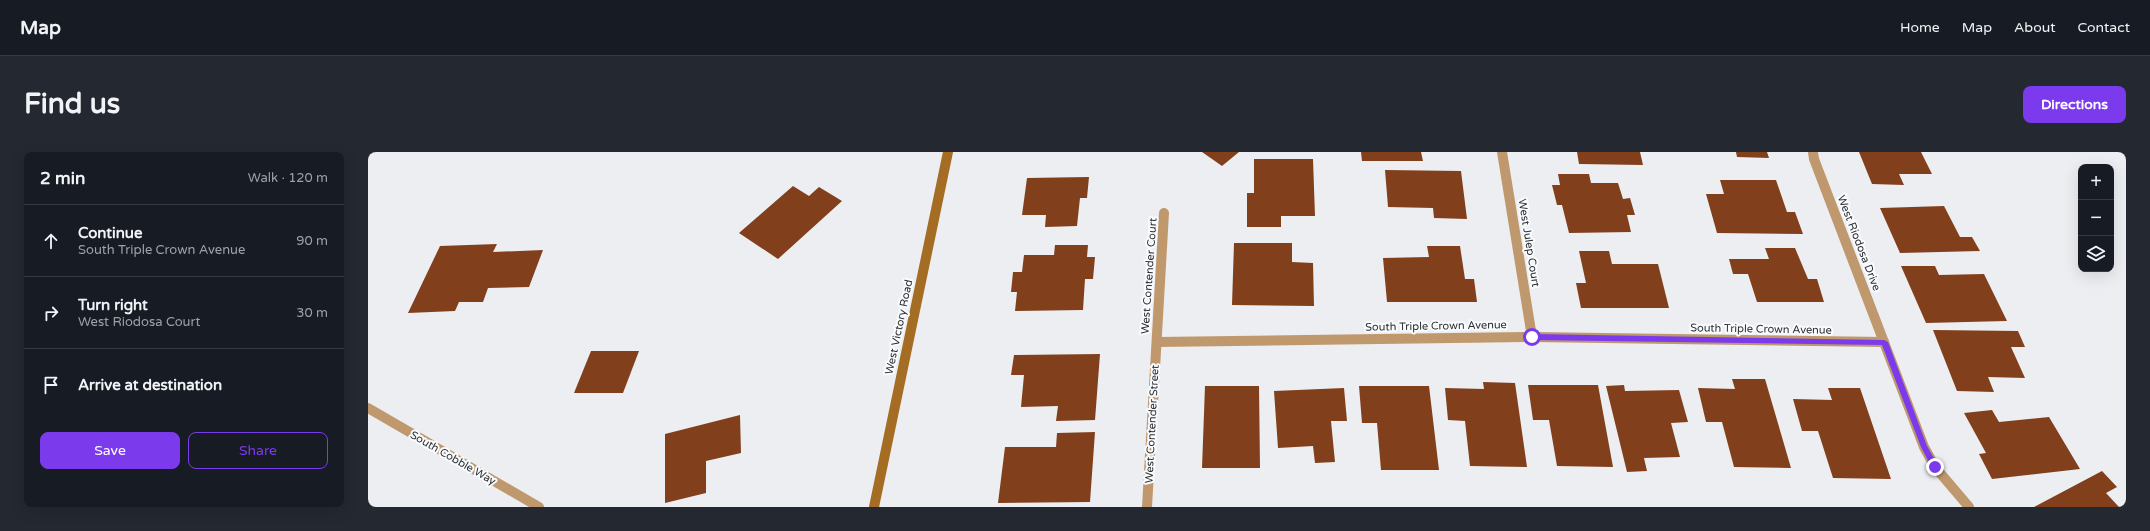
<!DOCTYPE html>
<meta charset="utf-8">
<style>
:root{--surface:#171b24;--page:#242831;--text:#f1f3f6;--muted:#9ea1a6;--line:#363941;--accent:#7c3aed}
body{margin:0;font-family:"Varela Round",sans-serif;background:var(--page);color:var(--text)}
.controls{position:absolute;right:12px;top:12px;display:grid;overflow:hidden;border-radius:8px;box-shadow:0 4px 16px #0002}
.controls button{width:36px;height:36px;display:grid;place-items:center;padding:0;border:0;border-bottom:1px solid var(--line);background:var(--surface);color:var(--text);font:20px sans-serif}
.stop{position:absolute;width:12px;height:12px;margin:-9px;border:3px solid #7c3aed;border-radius:50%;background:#fff}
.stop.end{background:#7c3aed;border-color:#fff;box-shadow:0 1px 4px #0008}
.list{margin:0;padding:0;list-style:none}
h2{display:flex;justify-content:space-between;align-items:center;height:52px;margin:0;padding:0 16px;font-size:17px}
h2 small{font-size:13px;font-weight:400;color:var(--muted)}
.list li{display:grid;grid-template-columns:26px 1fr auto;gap:12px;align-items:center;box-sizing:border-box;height:72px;padding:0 16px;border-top:1px solid var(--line)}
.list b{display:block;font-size:15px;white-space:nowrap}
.list p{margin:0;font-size:13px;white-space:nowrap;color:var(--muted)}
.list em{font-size:13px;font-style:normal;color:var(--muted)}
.actions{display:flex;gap:8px;padding:12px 16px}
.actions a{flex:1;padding:9px 0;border:1px solid var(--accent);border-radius:8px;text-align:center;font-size:14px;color:var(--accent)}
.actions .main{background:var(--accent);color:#fff}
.icon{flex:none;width:22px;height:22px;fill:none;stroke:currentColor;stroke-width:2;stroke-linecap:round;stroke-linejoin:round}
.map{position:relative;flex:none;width:1758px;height:355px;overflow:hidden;border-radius:8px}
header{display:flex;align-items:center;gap:24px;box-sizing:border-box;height:56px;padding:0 20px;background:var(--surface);border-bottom:1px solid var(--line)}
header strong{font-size:19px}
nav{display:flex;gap:22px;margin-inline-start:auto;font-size:14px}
.intro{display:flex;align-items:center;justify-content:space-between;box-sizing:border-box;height:96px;padding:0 24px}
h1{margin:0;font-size:28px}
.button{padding:10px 18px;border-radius:8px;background:var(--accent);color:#fff;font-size:14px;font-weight:700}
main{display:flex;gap:24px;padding:0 24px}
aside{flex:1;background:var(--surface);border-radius:8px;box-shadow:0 4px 16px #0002}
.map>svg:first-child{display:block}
.building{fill:#823f1c}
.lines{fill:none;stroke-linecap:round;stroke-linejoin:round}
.street{stroke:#bf986d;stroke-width:10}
.secondary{stroke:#a56c24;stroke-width:10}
.route{fill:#7c3aed}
.labels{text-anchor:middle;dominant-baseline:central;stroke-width:4;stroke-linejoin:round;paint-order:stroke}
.street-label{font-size:11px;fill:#2d2e2f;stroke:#f9fcff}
</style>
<header>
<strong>Map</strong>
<nav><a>Home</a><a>Map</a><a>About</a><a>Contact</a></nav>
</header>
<div class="intro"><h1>Find us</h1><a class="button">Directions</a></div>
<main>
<aside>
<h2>2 min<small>Walk · 120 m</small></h2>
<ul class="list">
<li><svg class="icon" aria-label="ahead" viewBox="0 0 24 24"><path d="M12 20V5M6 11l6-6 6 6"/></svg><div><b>Continue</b><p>South Triple Crown Avenue</p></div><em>90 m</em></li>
<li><svg class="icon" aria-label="right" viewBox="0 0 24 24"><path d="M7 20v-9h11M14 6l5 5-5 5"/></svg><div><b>Turn right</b><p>West Riodosa Court</p></div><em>30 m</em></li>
<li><svg class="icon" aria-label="arrive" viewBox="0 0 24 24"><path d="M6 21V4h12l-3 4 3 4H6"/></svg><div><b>Arrive at destination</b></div></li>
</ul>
<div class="actions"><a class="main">Save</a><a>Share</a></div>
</aside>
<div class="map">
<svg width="1758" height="355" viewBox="0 0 1758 355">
<rect width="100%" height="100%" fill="#eceef1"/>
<g class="building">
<polygon points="834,0 871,0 854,14"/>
<polygon points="993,0 1053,0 1055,9 994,9"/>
<polygon points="1209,0 1272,0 1275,13 1211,12"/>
<polygon points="1368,0 1399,0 1401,6 1369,5"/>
<polygon points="1491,0 1553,0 1564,22 1531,22 1536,33 1504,32"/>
<polygon points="886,7 945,7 947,64 913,64 913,75 879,75 879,41 886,41"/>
<polygon points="1017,18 1093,19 1099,67 1066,66 1065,56 1020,55"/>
<polygon points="1190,22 1221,22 1223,31 1250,31 1255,47 1262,46 1267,63 1259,63 1263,80 1201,81 1194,53 1189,53 1184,33 1192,33"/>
<polygon points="721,25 719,46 712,46 709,74 677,75 678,63 654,63 659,26"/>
<polygon points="1352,28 1408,28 1419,60 1427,60 1435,82 1349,81 1338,42 1356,42"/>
<polygon points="425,34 441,44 451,35 474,49 410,107 371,81"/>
<polygon points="1576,54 1592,85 1604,85 1612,99 1532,101 1512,56"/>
<polygon points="866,91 924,91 924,110 945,111 946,154 864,153"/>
<polygon points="129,92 125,100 175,98 161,135 120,136 115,150 91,150 87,159 40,161 72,94"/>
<polygon points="687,93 720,93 719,105 727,105 725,127 717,127 715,158 647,159 649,140 643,140 645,120 654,120 656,103 686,103"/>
<polygon points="1059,94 1092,94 1097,127 1106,127 1109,150 1019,150 1015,106 1061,105"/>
<polygon points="1397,96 1427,96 1440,127 1449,127 1456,150 1389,150 1380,122 1365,122 1361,107 1401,107"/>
<polygon points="1211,99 1241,99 1244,112 1290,112 1301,156 1213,156 1208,131 1218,131"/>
<polygon points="1533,114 1567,114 1571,123 1616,122 1639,169 1558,171"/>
<polygon points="1565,178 1650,179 1657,195 1643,195 1657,226 1620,225 1626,240 1589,239"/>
<polygon points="223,199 271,199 255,241 206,241"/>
<polygon points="732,202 727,268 688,269 690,254 653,255 656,223 643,223 646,203"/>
<polygon points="1364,227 1397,227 1423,316 1366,315 1354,270 1338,270 1330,236 1367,237"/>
<polygon points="1115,230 1147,231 1159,315 1102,314 1097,269 1080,268 1077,236 1116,237"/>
<polygon points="1160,233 1230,233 1245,315 1189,314 1181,268 1165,268"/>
<polygon points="1256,233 1257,239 1311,238 1320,270 1303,271 1312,305 1276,306 1279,319 1259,320 1238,234"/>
<polygon points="837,234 891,234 892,316 834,316"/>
<polygon points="991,234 1061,234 1071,318 1013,318 1009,271 994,271"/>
<polygon points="976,236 979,269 963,269 967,310 947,311 945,294 910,296 906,239"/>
<polygon points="1460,236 1492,236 1523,327 1465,326 1450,279 1434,279 1425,247 1464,248"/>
<polygon points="1624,258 1631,270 1681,265 1712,317 1624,327 1611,302 1618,301 1596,261"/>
<polygon points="372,263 373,301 338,309 338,341 297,351 297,282"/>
<polygon points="727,280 722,350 630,351 637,295 688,295 689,281"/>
<polygon points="1734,319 1749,335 1738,341 1751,355 1666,355"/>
</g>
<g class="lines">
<g class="street">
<polyline points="1134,0 1164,185"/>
<polyline points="1445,0 1446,7 1556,295 1567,315 1601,355"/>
<polyline points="789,190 1164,185 1516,190"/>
<polyline points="0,256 171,355"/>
<polyline points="779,355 796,61"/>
</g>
<polyline class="secondary" points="506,355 580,0"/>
</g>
<polygon class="route" points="1164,182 1516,188 1520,190 1559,294 1571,315 1570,318 1565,318 1553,295 1514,193 1164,188 1161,185"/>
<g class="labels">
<g class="street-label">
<text transform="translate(1161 91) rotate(81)">West Julep Court</text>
<text transform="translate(1491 91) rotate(69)">West Riodosa Drive</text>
<text transform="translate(781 124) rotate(-86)">West Contender Court</text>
<text transform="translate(1068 174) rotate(-1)">South Triple Crown Avenue</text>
<text transform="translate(531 175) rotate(-78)">West Victory Road</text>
<text transform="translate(1393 177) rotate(1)">South Triple Crown Avenue</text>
<text transform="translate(784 272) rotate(-87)">West Contender Street</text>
<text transform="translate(85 306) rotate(30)">South Cobble Way</text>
</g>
</g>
</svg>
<div class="controls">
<button>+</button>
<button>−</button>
<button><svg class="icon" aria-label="layers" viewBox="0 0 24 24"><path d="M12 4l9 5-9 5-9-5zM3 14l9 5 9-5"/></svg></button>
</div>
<div class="stop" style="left:1164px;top:185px"></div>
<div class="stop end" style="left:1567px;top:315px"></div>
</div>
</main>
